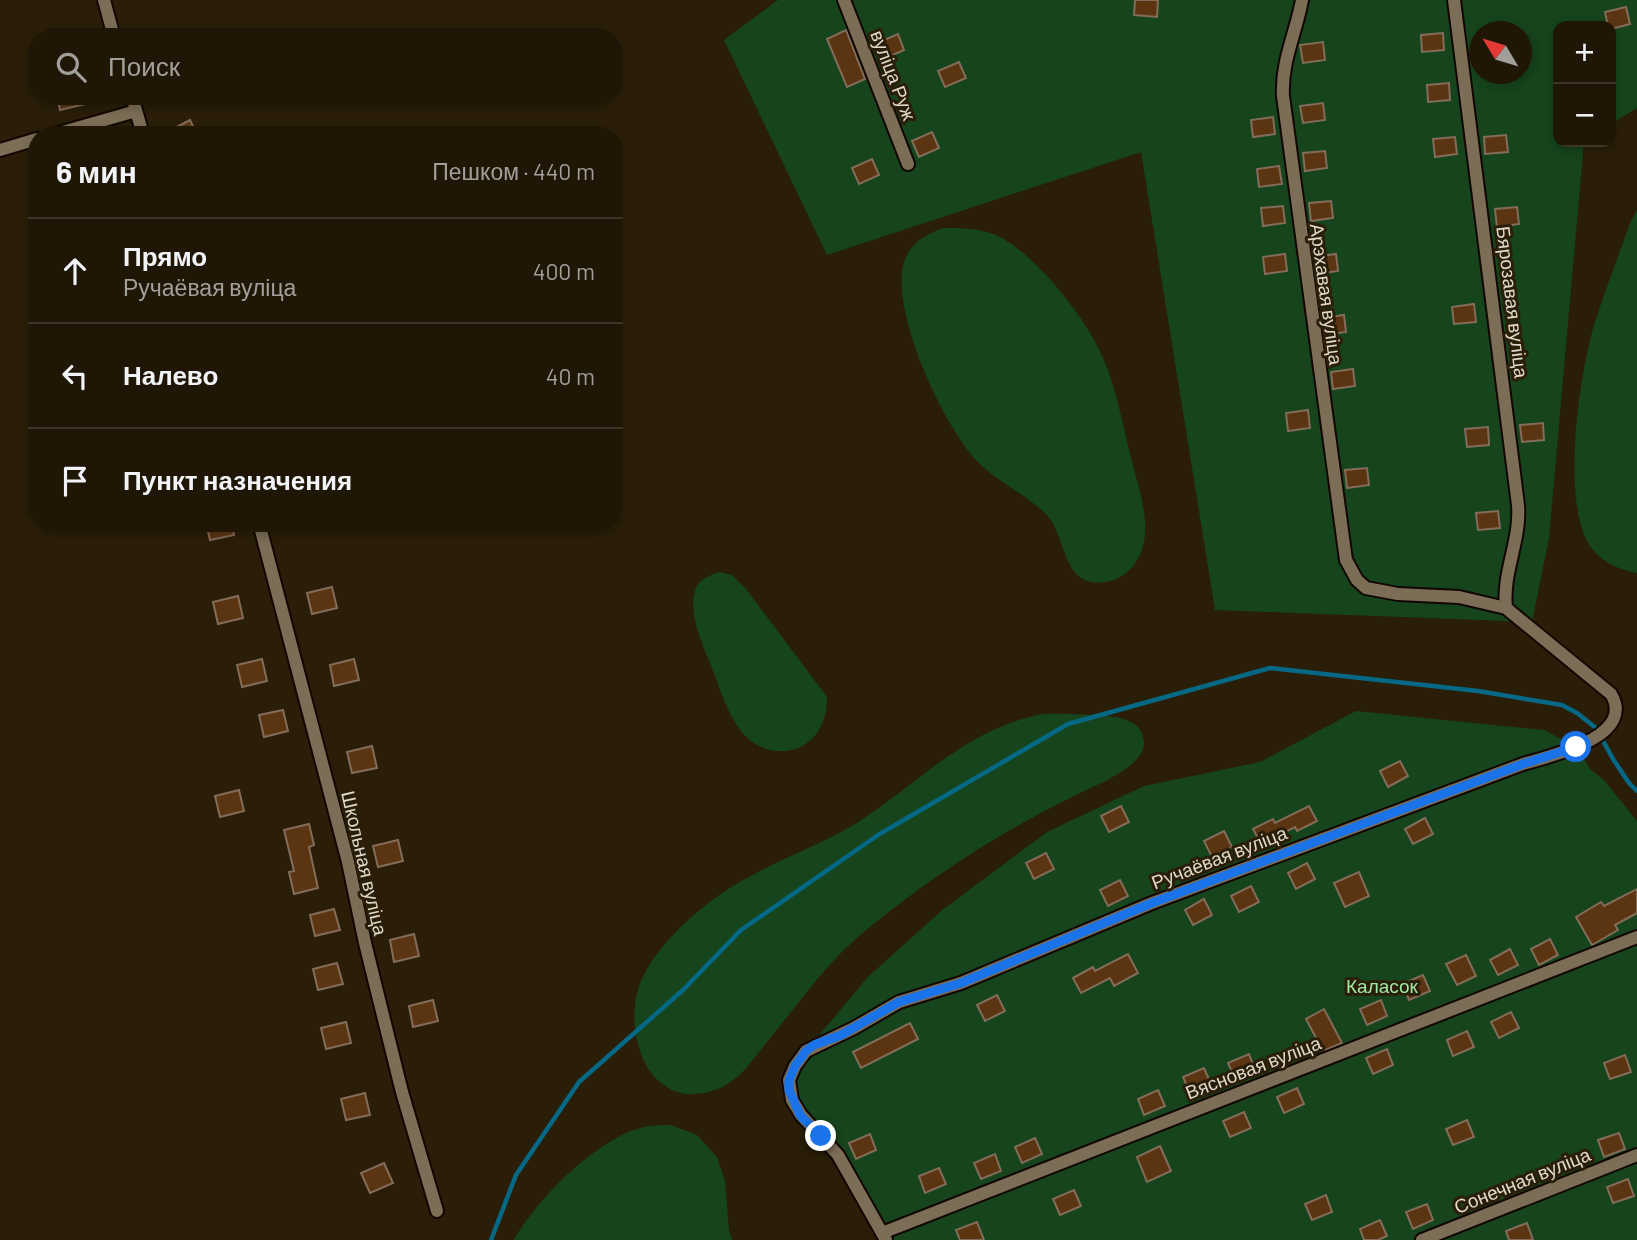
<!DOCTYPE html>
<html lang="ru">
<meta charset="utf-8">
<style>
:root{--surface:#201606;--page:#2d2314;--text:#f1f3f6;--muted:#a29f9b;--line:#3d3528}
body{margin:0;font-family:Barlow,sans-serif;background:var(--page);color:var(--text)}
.controls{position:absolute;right:21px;top:21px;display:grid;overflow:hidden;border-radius:14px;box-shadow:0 4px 10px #0003}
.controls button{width:63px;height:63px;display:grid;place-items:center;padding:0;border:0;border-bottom:2px solid var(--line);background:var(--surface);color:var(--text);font:35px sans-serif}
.compass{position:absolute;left:1469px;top:21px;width:63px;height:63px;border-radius:50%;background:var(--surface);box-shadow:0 4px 10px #0003;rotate:308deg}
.stop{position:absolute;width:21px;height:21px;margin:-16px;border:5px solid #1a73e8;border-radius:50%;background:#fff}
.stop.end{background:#1a73e8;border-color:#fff;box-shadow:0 2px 7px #0008}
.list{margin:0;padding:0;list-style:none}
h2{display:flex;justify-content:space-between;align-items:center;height:91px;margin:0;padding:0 28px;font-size:30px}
h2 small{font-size:23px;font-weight:400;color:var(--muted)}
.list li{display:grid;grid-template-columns:46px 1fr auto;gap:21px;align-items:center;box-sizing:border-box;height:105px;padding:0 28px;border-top:2px solid var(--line)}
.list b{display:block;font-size:26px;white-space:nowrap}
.list p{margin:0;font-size:23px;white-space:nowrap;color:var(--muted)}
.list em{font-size:23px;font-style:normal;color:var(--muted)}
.icon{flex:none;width:38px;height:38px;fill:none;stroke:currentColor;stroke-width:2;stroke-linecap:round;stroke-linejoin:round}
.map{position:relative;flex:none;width:1637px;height:1240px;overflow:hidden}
.search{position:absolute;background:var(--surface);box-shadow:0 4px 10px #0003;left:28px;top:28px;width:595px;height:77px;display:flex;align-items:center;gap:18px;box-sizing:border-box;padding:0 24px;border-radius:28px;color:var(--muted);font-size:26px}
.panel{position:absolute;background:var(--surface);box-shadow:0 4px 10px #0003;left:28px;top:126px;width:595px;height:406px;border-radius:28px}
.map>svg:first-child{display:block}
.green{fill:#16441c;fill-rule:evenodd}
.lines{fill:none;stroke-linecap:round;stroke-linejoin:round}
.stream{stroke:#056986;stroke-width:4.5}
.building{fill:#5b3511;stroke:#836c5a;stroke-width:2}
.minor-casing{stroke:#120700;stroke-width:16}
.minor{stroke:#7c6d56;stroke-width:12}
.route{stroke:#1a73e8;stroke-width:9}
.labels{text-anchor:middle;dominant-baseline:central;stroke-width:6;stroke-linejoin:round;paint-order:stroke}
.street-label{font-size:19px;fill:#e0d8cb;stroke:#2a1e08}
.park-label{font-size:19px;fill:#9de8a2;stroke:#2a1e08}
</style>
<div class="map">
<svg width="1637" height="1240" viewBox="0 0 1637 1240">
<rect width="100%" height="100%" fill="#2a1e08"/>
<g class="green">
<path d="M778,0H1637V108L1611,124V26H1558V142H1584L1549,538L1532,622L1215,610L1141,152L827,255L724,40ZM1480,32H1522V74H1480Z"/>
<path d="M1637,210V573H1636C1619,569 1605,564 1594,551C1558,511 1580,373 1594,325C1605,291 1618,257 1630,223Z"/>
<path d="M943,228C959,228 975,228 990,233C1029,245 1083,315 1100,351C1116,385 1122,422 1131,458C1139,490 1157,535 1134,565C1123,579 1105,586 1087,581C1065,574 1063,537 1050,519C1035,499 996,482 976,460C942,422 893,317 903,266C908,244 924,235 943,228Z"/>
<path d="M719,572L732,575L746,589L827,697C827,715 822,732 807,743C800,749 790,751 782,751C737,752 725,701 712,668C703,645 688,616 695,591C698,579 709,576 719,572Z"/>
<polygon points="1356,711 1544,730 1576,747 1590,769 1604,780 1637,821 1637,1240 886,1240 859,1196 809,1125 789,1080 806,1051 868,977 941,911 1047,832 1144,786 1260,762"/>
<path d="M1071,714C1093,716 1144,711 1144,743C1144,768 1091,787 1072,797C995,835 925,881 859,936C826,964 799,1003 771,1037C760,1050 749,1067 736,1078C724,1088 709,1094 693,1094C674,1096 653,1080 645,1063C633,1038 630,1005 642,979C660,939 709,898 747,878C782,858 820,845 855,824C915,786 965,730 1038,715C1048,713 1060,714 1071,714Z"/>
<path d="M671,1125L697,1135L717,1157L725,1181L729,1230L732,1240H514C537,1199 597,1138 644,1127C652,1125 663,1125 671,1125Z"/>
</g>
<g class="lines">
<polyline class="stream" points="491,1240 516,1175 579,1082 683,990 741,930 878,835 1068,724 1270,668 1478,691 1562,705 1577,713 1596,728 1613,759 1629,783 1637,791"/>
</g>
<g class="building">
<polygon points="1135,0 1158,0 1157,17 1134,15"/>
<polygon points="1626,7 1630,24 1611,29 1611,26 1608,26 1605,12"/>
<polygon points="846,30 865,79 847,87 827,39"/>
<polygon points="1443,33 1444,50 1422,52 1421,35"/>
<polygon points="898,34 904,50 884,59 877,43"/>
<polygon points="1323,42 1325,60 1303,63 1300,45"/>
<polygon points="959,62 966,78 945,87 938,71"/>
<polygon points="1449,83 1450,100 1428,102 1427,85"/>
<polygon points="57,96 97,96 98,101 60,110"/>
<polygon points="1323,103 1325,120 1303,123 1300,106"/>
<polygon points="1273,117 1275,134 1253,137 1251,120"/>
<polygon points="190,120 197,135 162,135"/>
<polygon points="932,132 939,148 919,157 912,141"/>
<polygon points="1506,135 1508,152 1485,154 1484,137"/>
<polygon points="1455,137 1457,154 1435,157 1433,139"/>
<polygon points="1325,151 1327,168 1305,171 1303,153"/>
<polygon points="872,159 879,175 859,184 852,168"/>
<polygon points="1279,166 1282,184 1259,187 1257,169"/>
<polygon points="1331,201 1333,218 1311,221 1309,203"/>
<polygon points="1283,206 1285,223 1263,226 1261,208"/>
<polygon points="1517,207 1519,224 1497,227 1495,209"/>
<polygon points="1285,254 1287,271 1265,274 1263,257"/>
<polygon points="1336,254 1338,271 1316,274 1314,257"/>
<polygon points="1474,304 1476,322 1454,324 1452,307"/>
<polygon points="1344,315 1346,332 1324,335 1322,318"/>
<polygon points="1353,369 1355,386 1333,389 1331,372"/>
<polygon points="1308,410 1310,428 1288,431 1286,413"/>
<polygon points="1543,423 1544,440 1522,442 1520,425"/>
<polygon points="1488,427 1489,445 1467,447 1465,429"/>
<polygon points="1367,468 1369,485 1347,488 1345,470"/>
<polygon points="1498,511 1500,528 1478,530 1476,513"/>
<polygon points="206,523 232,523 234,535 210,540"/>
<polygon points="332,587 337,608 312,614 307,593"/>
<polygon points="238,596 243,618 218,624 213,602"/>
<polygon points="262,659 267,681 242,687 237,665"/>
<polygon points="354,659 359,680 334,686 330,665"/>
<polygon points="283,710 288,731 264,737 259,715"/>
<polygon points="372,746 377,768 352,773 347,752"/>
<polygon points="1400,761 1408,776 1388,787 1380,771"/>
<polygon points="239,790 244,811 220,817 215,796"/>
<polygon points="1121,806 1129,822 1109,832 1101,816"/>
<polygon points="1309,806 1317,821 1297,831 1295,827 1261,844 1253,829 1273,819 1275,823"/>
<polygon points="1425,818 1433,834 1413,844 1405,829"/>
<polygon points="309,824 314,845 309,847 318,888 294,894 289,872 294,871 284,830"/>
<polygon points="1224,831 1232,847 1212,857 1204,841"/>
<polygon points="398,840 403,861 378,867 373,846"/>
<polygon points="1046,853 1054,869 1034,879 1026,863"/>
<polygon points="1307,863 1315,879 1296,889 1288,873"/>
<polygon points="1359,872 1369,896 1345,907 1334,883"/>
<polygon points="1120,880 1128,896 1108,906 1100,890"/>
<polygon points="1251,886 1259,902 1239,912 1231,896"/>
<polygon points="1637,889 1637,913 1615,925 1618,930 1592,945 1576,917 1601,902 1604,906"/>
<polygon points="1204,899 1212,915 1193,925 1185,910"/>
<polygon points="334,909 340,930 315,936 310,915"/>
<polygon points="414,934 419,956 394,962 390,940"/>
<polygon points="1550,939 1558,955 1539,965 1531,949"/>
<polygon points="1510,949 1518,965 1498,975 1490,960"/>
<polygon points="1128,954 1138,973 1114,986 1110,978 1081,993 1073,978 1093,967 1095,971"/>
<polygon points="1466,955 1476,976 1457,985 1446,964"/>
<polygon points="337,963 343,984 318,990 313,969"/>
<polygon points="1423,975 1430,991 1409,1000 1402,984"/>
<polygon points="997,995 1005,1011 985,1021 977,1005"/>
<polygon points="433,1000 438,1021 413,1027 409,1006"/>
<polygon points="1381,1000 1387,1016 1367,1025 1360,1009"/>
<polygon points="1324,1009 1342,1043 1323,1051 1306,1019"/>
<polygon points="1511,1012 1519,1028 1499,1038 1491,1022"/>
<polygon points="346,1022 351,1043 326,1049 321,1028"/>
<polygon points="910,1023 918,1039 861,1068 853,1052"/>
<polygon points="1467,1031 1474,1047 1453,1056 1447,1040"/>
<polygon points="1387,1049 1393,1065 1373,1074 1366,1058"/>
<polygon points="1249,1054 1255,1070 1235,1079 1228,1063"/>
<polygon points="1625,1055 1631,1072 1610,1079 1604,1063"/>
<polygon points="1204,1068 1211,1084 1190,1093 1183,1077"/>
<polygon points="1297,1088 1304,1104 1284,1113 1277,1097"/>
<polygon points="1158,1090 1165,1106 1144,1115 1138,1099"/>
<polygon points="365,1093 370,1115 346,1120 341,1099"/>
<polygon points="1244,1112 1251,1128 1230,1137 1223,1121"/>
<polygon points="1467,1120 1474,1137 1453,1145 1446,1129"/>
<polygon points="1619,1133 1625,1149 1604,1157 1598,1140"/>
<polygon points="870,1134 876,1150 856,1159 849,1143"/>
<polygon points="1035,1138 1042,1154 1022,1163 1015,1147"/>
<polygon points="1160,1146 1171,1171 1147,1182 1137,1157"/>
<polygon points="995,1154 1001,1171 981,1179 974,1163"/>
<polygon points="384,1163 393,1183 370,1193 361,1173"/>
<polygon points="939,1168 946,1184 925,1193 919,1176"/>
<polygon points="1628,1179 1634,1196 1613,1203 1607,1187"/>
<polygon points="1074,1190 1081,1206 1060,1215 1053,1199"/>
<polygon points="1326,1195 1332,1212 1312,1220 1305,1204"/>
<polygon points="1427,1204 1433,1220 1413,1229 1406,1212"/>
<polygon points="1380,1220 1387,1236 1378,1240 1364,1240 1360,1229"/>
<polygon points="977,1222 984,1240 960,1240 956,1230"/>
<polygon points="1527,1223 1533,1240 1509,1240 1506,1231"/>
</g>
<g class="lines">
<g class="minor-casing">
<g id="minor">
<polyline points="104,0 114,37"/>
<polyline points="844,0 908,164"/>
<path d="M1454,0L1518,505C1521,540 1502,573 1506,608"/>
<polyline points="132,96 143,135"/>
<polyline points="52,135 136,111"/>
<polyline points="0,150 37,139"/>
<polyline points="259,523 348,862 365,943 402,1092 437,1211"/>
<polyline points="882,1233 1637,937"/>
<path d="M886,1240L838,1155L801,1115L792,1100L789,1080L795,1066L806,1051L854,1028L899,1002L961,983L1152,903L1523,764C1550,756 1637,737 1611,694L1506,608L1459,597L1398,594L1366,588L1357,580L1346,560L1283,96C1281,62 1296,33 1302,0"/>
<polyline points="1422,1240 1637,1155"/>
</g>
</g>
<use href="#minor" class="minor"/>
</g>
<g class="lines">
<polyline class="route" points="821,1136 800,1115 789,1090 789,1080 795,1066 806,1051 814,1045 841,1035 899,1002 961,983 1152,903 1523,764 1576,747"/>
</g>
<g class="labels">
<g class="street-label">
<text transform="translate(894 75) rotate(69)">вуліца Руж</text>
<text transform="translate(1327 294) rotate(82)">Арэхавая вуліца</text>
<text transform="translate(1513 302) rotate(83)">Бярозавая вуліца</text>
<text transform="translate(1219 857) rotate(-21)">Ручаёвая вуліца</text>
<text transform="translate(365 863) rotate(77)">Школьная вуліца</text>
<text transform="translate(1253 1067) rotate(-21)">Вясновая вуліца</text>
<text transform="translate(1522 1180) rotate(-22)">Сонечная вуліца</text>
</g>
<g class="park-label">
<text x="1382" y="985">Каласок</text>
</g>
</g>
</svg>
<div class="controls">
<button>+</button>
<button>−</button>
</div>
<svg class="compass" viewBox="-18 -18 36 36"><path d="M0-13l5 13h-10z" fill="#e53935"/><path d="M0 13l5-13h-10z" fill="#a29f9b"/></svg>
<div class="stop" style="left:1576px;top:747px"></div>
<div class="stop end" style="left:821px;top:1136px"></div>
<div class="search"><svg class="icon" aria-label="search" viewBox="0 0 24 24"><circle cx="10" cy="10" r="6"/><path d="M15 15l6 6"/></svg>Поиск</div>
<section class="panel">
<h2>6 мин<small>Пешком · 440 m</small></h2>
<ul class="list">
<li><svg class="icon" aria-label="ahead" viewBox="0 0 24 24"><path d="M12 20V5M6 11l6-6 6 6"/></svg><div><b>Прямо</b><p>Ручаёвая вуліца</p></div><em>400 m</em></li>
<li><svg class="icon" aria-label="left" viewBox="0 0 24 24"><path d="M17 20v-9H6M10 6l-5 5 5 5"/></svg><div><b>Налево</b></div><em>40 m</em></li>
<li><svg class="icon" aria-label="arrive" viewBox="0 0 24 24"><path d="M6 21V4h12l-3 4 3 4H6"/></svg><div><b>Пункт назначения</b></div></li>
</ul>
</section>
</div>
